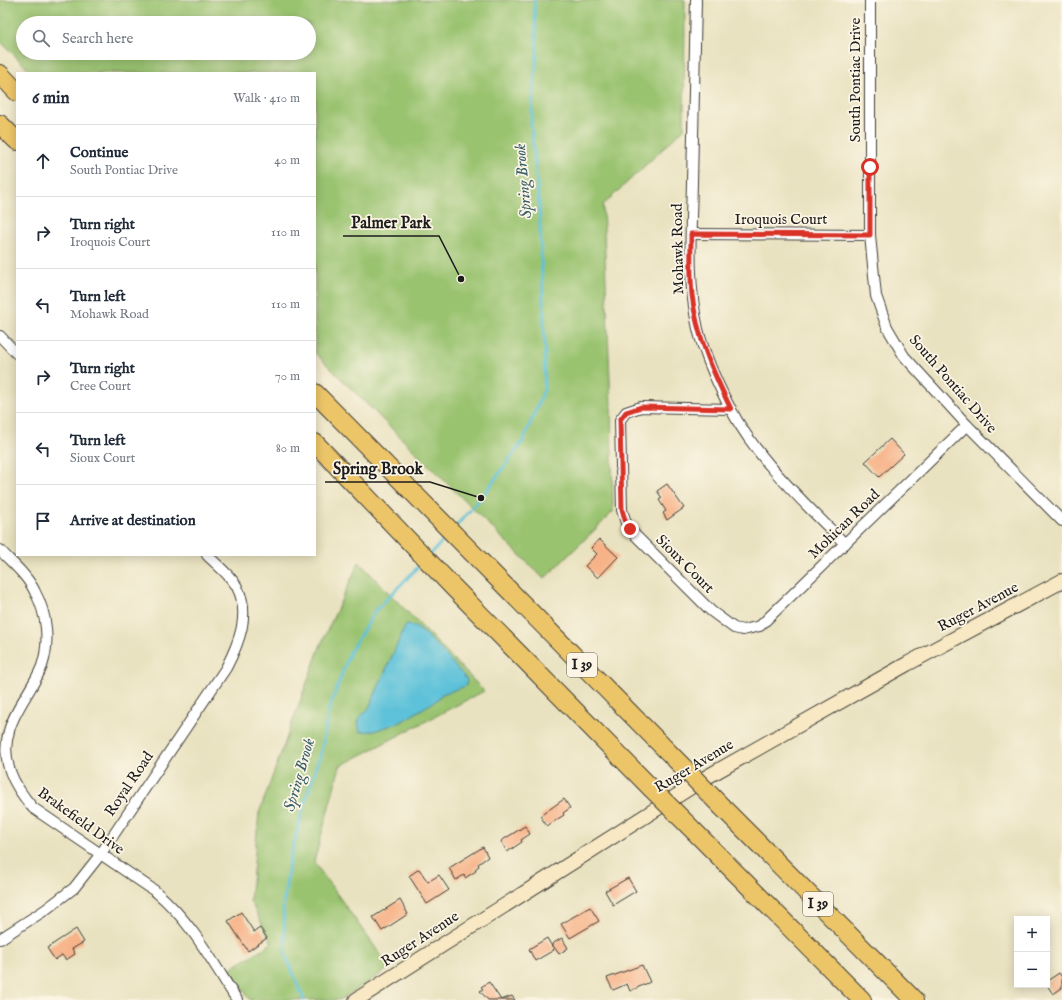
<!DOCTYPE html>
<meta charset="utf-8">
<style>
:root{--surface:#fff;--page:#f2f2f3;--text:#1f2937;--muted:#747a83;--line:#e0e1e3}
body{margin:0;font-family:"IM FELL English",serif;background:var(--page);color:var(--text)}
.controls{position:absolute;right:12px;bottom:12px;display:grid;overflow:hidden;border-radius:0px;box-shadow:0 2px 10px #0003}
.controls button{width:36px;height:36px;display:grid;place-items:center;padding:0;border:0;border-bottom:1px solid var(--line);background:var(--surface);color:var(--text);font:20px sans-serif}
.stop{position:absolute;width:12px;height:12px;margin:-9px;border:3px solid #d93025;border-radius:50%;background:#fff}
.stop.end{background:#d93025;border-color:#fff;box-shadow:0 1px 4px #0008}
.list{margin:0;padding:0;list-style:none}
h2{display:flex;justify-content:space-between;align-items:center;height:52px;margin:0;padding:0 16px;font-size:17px}
h2 small{font-size:13px;font-weight:400;color:var(--muted)}
.list li{display:grid;grid-template-columns:26px 1fr auto;gap:12px;align-items:center;box-sizing:border-box;height:72px;padding:0 16px;border-top:1px solid var(--line)}
.list b{display:block;font-size:15px;white-space:nowrap}
.list p{margin:0;font-size:13px;white-space:nowrap;color:var(--muted)}
.list em{font-size:13px;font-style:normal;color:var(--muted)}
.icon{flex:none;width:22px;height:22px;fill:none;stroke:currentColor;stroke-width:2;stroke-linecap:round;stroke-linejoin:round}
.map{position:relative;flex:none;width:1062px;height:1000px;overflow:hidden}
.search{position:absolute;background:var(--surface);box-shadow:0 2px 10px #0003;left:16px;top:16px;width:300px;height:44px;display:flex;align-items:center;gap:10px;box-sizing:border-box;padding:0 14px;border-radius:22px;color:var(--muted);font-size:15px}
.panel{position:absolute;background:var(--surface);box-shadow:0 2px 10px #0003;left:16px;top:72px;width:300px;height:484px;border-radius:0px}
.map>svg:first-child{display:block}
.green{fill:#9ac36f;stroke:#5b7046;fill-rule:evenodd}
.water{fill:#5bc1d9;stroke:#3c6e7a}
.lines{fill:none;stroke-linecap:round;stroke-linejoin:round}
.stream{stroke:#5bc1d9;stroke-width:3}
.building{fill:#f7b287}
.street-casing{stroke:#3b3a35;stroke-width:12}
.secondary-casing{stroke:#3b3a35;stroke-width:16}
.highway-casing{stroke:#3b3a35;stroke-width:20}
.street{stroke:#fff;stroke-width:10}
.secondary{stroke:#f8e8c3;stroke-width:14}
.highway{stroke:#edc569;stroke-width:18}
.highway-bridge-casing{stroke:#3b3a35;stroke-width:20;stroke-linecap:butt}
.highway-bridge{stroke:#edc569;stroke-width:18}
.route{stroke:#d93025;stroke-width:5}
.labels{text-anchor:middle;dominant-baseline:central;stroke-width:3.5;stroke-linejoin:round;paint-order:stroke}
.shield{fill:#fcf5e5;stroke:#5f5d58;stroke-width:1}
.shield-label{font-size:14px;font-weight:bold;fill:#1c1c1c}
.street-label{font-size:15px;fill:#1c1c1c;stroke:#fcf5e5}
.water-label{font-size:16px;font-style:italic;fill:#355e68;stroke:#fcf5e5}
.leader{fill:none;stroke:#1c1c1c;stroke-width:1.5}
.callout-dot{fill:#1c1c1c;stroke:#fcf5e5;stroke-width:1.5}
.callout-label{font-size:16px;text-anchor:middle;font-weight:bold;fill:#1c1c1c;stroke:#fcf5e5;stroke-width:3.5;stroke-linejoin:round;paint-order:stroke}
</style>
<div class="map">
<svg width="1062" height="1000" viewBox="0 0 1062 1000">
<rect width="100%" height="100%" fill="#fcf5e5"/>
<filter id="ink" filterUnits="userSpaceOnUse"><feTurbulence type="fractalNoise" baseFrequency=".025" numOctaves="2"/><feDisplacementMap in="SourceGraphic" scale="8" xChannelSelector="R" yChannelSelector="G"/><feConvolveMatrix kernelMatrix="1 2 1 2 8 2 1 2 1" color-interpolation-filters="sRGB"/></filter>
<filter id="wash" filterUnits="userSpaceOnUse"><feTurbulence type="fractalNoise" baseFrequency=".012" numOctaves="4" result="noise"/><feDisplacementMap in="SourceGraphic" scale="16" xChannelSelector="R" yChannelSelector="G"/><feGaussianBlur stdDeviation="0.9" result="paint"/><feColorMatrix in="noise" values="0 0 0 0 0 0 0 0 0 0 0 0 0 0 0 0 0 1.4 0 .05"/><feComposite in="paint" operator="in"/></filter>
<g filter="url(#wash)">
<rect width="100%" height="100%" fill="#e9e2c0"/>
<g class="green">
<path d="M0,0H685L684,129L603,205L611,406L613,512L544,579L315,353V73H32L0,41ZM23,23H309V53H23Z"/>
<polygon points="359,562 484,691 340,766 314,862 390,968 340,1000 250,1000 230,969 272,943 250,901 259,813 321,644"/>
</g>
<path class="water" d="M406,624C421,623 453,664 464,676L467,680L466,686L442,694L437,700L401,722L374,731L360,732L358,723L360,717L369,708Z"/>
<g class="lines">
<g class="stream">
<polyline points="455,527 481,498 523,441 544,390 545,351 539,205 531,123 537,50 534,0"/>
<polyline points="430,555 448,535"/>
<polyline points="304,1000 286,956 283,907 289,863 304,805 321,752 329,709 350,652 375,611 422,563"/>
</g>
</g>
<g id="blocks">
<g class="building">
<polygon points="890,439 904,454 879,477 865,462"/>
<polygon points="667,484 684,508 667,520 663,513 666,511 659,500 662,498 657,491"/>
<polygon points="599,539 618,557 598,578 585,566 597,554 591,548"/>
<polygon points="564,799 570,808 563,813 564,815 547,826 540,816"/>
<polygon points="525,826 530,834 521,840 522,842 507,852 501,841"/>
<polygon points="483,847 488,857 478,864 479,866 475,869 476,871 465,878 464,875 456,880 449,868"/>
<polygon points="419,869 428,882 439,875 449,890 427,904 409,876"/>
<polygon points="628,878 636,891 613,905 605,891"/>
<polygon points="400,900 408,914 382,931 373,917"/>
<polygon points="590,907 599,921 570,938 561,924"/>
<polygon points="241,912 254,932 260,928 267,938 248,951 228,921"/>
<polygon points="76,929 84,942 72,949 75,954 66,960 62,955 55,960 47,948"/>
<polygon points="547,938 554,950 535,961 529,949"/>
<polygon points="562,938 568,948 559,954 552,944"/>
<polygon points="642,965 650,982 630,991 627,984 613,990 607,978"/>
<polygon points="1059,973 1062,977 1062,988 1053,994 1047,985 1047,981"/>
<polygon points="489,982 501,1000 512,996 515,1000 488,1000 480,991 483,989 481,987"/>
</g>
</g>
</g>
<g filter="url(#ink)">
<use href="#blocks" fill-opacity="0" stroke="#3b3a35" stroke-width="1"/>
<g class="lines">
<g class="street-casing">
<g id="street">
<path d="M696,0C695,61 693,121 692,182C691,230 687,281 698,329C705,357 717,383 730,408C758,461 804,502 845,544"/>
<polyline points="870,0 870,235 876,296 887,327 904,356 967,425 1062,521"/>
<polyline points="691,234 870,235"/>
<polyline points="0,336 17,354"/>
<polyline points="731,409 641,407 626,412 620,420 622,510 626,523 635,535 711,611 734,628 743,630 760,626 967,425"/>
<path d="M0,550C12,563 28,576 35,592C47,614 50,642 42,666C34,687 14,710 9,731C0,761 14,786 33,808L155,891C191,921 212,961 237,1000"/>
<path d="M0,939L45,910L74,888L100,855L226,668C239,643 251,614 237,587C232,577 216,564 207,555"/>
</g>
</g>
<g class="secondary-casing">
<polyline id="secondary" points="356,1000 705,778 907,664 1062,581"/>
</g>
<g class="highway-casing">
<g id="highway">
<polyline points="0,74 17,92"/>
<polyline points="0,124 17,141"/>
<polyline points="315,393 685,769"/>
<polyline points="315,443 453,587 651,788"/>
<polyline points="722,807 914,1000"/>
<polyline points="689,826 862,1000"/>
</g>
</g>
<use href="#street" class="street"/>
<use href="#secondary" class="secondary"/>
<use href="#highway" class="highway"/>
<g class="highway-bridge-casing">
<g id="highway-bridge">
<polyline points="685,769 722,807"/>
<polyline points="651,788 689,826"/>
</g>
</g>
<use href="#highway-bridge" class="highway-bridge"/>
</g>
</g>
<g class="lines" filter="url(#ink)">
<path class="route" d="M630,529L626,523L622,510L620,420L626,412L641,407L731,409C713,372 697,337 692,295C690,275 691,254 691,234L870,235V167"/>
</g>
<g class="labels">
<g class="shield">
<rect x="567" y="653" width="30" height="24" rx="3"/>
<rect x="803" y="892" width="30" height="24" rx="3"/>
</g>
<g class="shield-label">
<text x="582" y="665">I 39</text>
<text x="818" y="904">I 39</text>
</g>
<g class="street-label">
<text transform="translate(855 80) rotate(-90)">South Pontiac Drive</text>
<text x="781" y="219">Iroquois Court</text>
<text transform="translate(678 249) rotate(-91)">Mohawk Road</text>
<text transform="translate(953 384) rotate(49)">South Pontiac Drive</text>
<text transform="translate(844 524) rotate(-44)">Mohican Road</text>
<text transform="translate(685 564) rotate(45)">Sioux Court</text>
<text transform="translate(978 607) rotate(-28)">Ruger Avenue</text>
<text transform="translate(694 766) rotate(-31)">Ruger Avenue</text>
<text transform="translate(129 784) rotate(-56)">Royal Road</text>
<text transform="translate(81 821) rotate(36)">Brakefield Drive</text>
<text transform="translate(420 939) rotate(-33)">Ruger Avenue</text>
</g>
<g class="water-label">
<text transform="translate(524 181) rotate(-95)">Spring Brook</text>
<text transform="translate(300 775) rotate(-74)">Spring Brook</text>
</g>
</g>
<path class="leader" d="M461 279L439 236H343M481 498L430 482H325"/>
<g class="callout-dot">
<circle cx="461" cy="279" r="4"/>
<circle cx="481" cy="498" r="4"/>
</g>
<g class="callout-label">
<text x="391" y="228">Palmer Park</text>
<text x="378" y="474">Spring Brook</text>
</g>
</svg>
<div class="controls">
<button>+</button>
<button>−</button>
</div>
<div class="stop" style="left:870px;top:167px"></div>
<div class="stop end" style="left:630px;top:529px"></div>
<div class="search"><svg class="icon" aria-label="search" viewBox="0 0 24 24"><circle cx="10" cy="10" r="6"/><path d="M15 15l6 6"/></svg>Search here</div>
<section class="panel">
<h2>6 min<small>Walk · 410 m</small></h2>
<ul class="list">
<li><svg class="icon" aria-label="ahead" viewBox="0 0 24 24"><path d="M12 20V5M6 11l6-6 6 6"/></svg><div><b>Continue</b><p>South Pontiac Drive</p></div><em>40 m</em></li>
<li><svg class="icon" aria-label="right" viewBox="0 0 24 24"><path d="M7 20v-9h11M14 6l5 5-5 5"/></svg><div><b>Turn right</b><p>Iroquois Court</p></div><em>110 m</em></li>
<li><svg class="icon" aria-label="left" viewBox="0 0 24 24"><path d="M17 20v-9H6M10 6l-5 5 5 5"/></svg><div><b>Turn left</b><p>Mohawk Road</p></div><em>110 m</em></li>
<li><svg class="icon" aria-label="right" viewBox="0 0 24 24"><path d="M7 20v-9h11M14 6l5 5-5 5"/></svg><div><b>Turn right</b><p>Cree Court</p></div><em>70 m</em></li>
<li><svg class="icon" aria-label="left" viewBox="0 0 24 24"><path d="M17 20v-9H6M10 6l-5 5 5 5"/></svg><div><b>Turn left</b><p>Sioux Court</p></div><em>80 m</em></li>
<li><svg class="icon" aria-label="arrive" viewBox="0 0 24 24"><path d="M6 21V4h12l-3 4 3 4H6"/></svg><div><b>Arrive at destination</b></div></li>
</ul>
</section>
</div>
